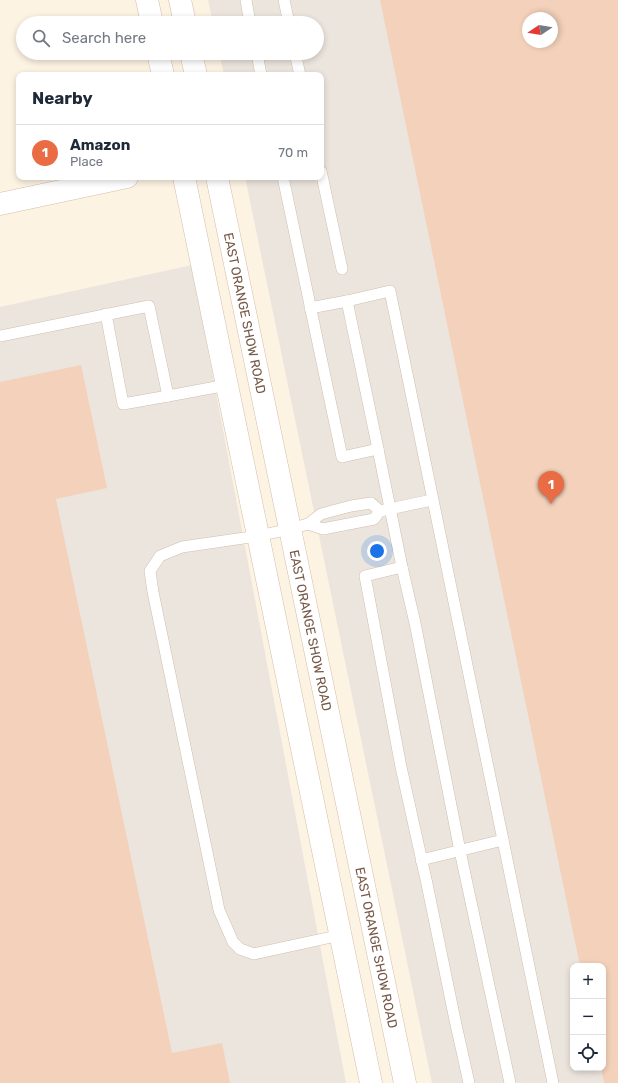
<!DOCTYPE html>
<meta charset="utf-8">
<style>
:root{--surface:#fff;--page:#f2f2f3;--text:#1f2937;--muted:#747a83;--line:#e0e1e3;--accent:#ea6c45}
body{margin:0;font-family:Rubik,sans-serif;background:var(--page);color:var(--text)}
.controls{position:absolute;right:12px;bottom:12px;display:grid;overflow:hidden;border-radius:8px;box-shadow:0 2px 6px #0003}
.controls button{width:36px;height:36px;display:grid;place-items:center;padding:0;border:0;border-bottom:1px solid var(--line);background:var(--surface);color:var(--text);font:20px sans-serif}
.compass{position:absolute;left:522px;top:12px;width:36px;height:36px;border-radius:50%;background:var(--surface);box-shadow:0 2px 6px #0003;rotate:258deg}
.you{position:absolute;left:377px;top:551px;width:14px;height:14px;margin:-10px;border:3px solid #fff;border-radius:50%;background:#1a73e8;box-shadow:0 0 0 6px #1a73e833}
.badge{display:grid;place-items:center;width:26px;height:26px;border-radius:50%;background:var(--accent);color:#fff;font-size:13px;font-weight:700}
.pin{position:absolute;translate:-50% -33px;filter:drop-shadow(0 1px 2px #0008)}
.pin::after{content:'';position:absolute;top:21px;width:14px;height:12px;background:inherit;clip-path:polygon(0 0,100% 0,50% 100%)}
.list{margin:0;padding:0;list-style:none}
h2{display:flex;justify-content:space-between;align-items:center;height:52px;margin:0;padding:0 16px;font-size:17px}
h2 small{font-size:13px;font-weight:400;color:var(--muted)}
.list li{display:grid;grid-template-columns:26px 1fr auto;gap:12px;align-items:center;box-sizing:border-box;height:56px;padding:0 16px;border-top:1px solid var(--line)}
.list b{display:block;font-size:15px;white-space:nowrap}
.list p{margin:0;font-size:13px;white-space:nowrap;color:var(--muted)}
.list em{font-size:13px;font-style:normal;color:var(--muted)}
.icon{flex:none;width:22px;height:22px;fill:none;stroke:currentColor;stroke-width:2;stroke-linecap:round;stroke-linejoin:round}
.map{position:relative;flex:none;width:618px;height:1083px;overflow:hidden}
.search{position:absolute;background:var(--surface);box-shadow:0 2px 6px #0003;left:16px;top:16px;width:308px;height:44px;display:flex;align-items:center;gap:10px;box-sizing:border-box;padding:0 14px;border-radius:22px;color:var(--muted);font-size:15px}
.panel{position:absolute;background:var(--surface);box-shadow:0 2px 6px #0003;left:16px;top:72px;width:308px;height:108px;border-radius:8px}
.map>svg:first-child{display:block}
.industrial{fill:#ece5de;fill-rule:evenodd}
.building{fill:#f3d1ba;fill-rule:evenodd}
.lines{fill:none;stroke-linecap:round;stroke-linejoin:round}
.lane-casing{stroke:#d0bdac;stroke-width:12}
.secondary-casing{stroke:#d4bda9;stroke-width:23}
.lane{stroke:#fff;stroke-width:11}
.secondary{stroke:#fff;stroke-width:22}
.labels{text-anchor:middle;dominant-baseline:central;stroke-width:3.5;stroke-linejoin:round;paint-order:stroke}
.street-label{font-size:13px;fill:#765948;stroke:#fff7ea}
</style>
<div class="map">
<svg width="618" height="1083" viewBox="0 0 618 1083">
<rect width="100%" height="100%" fill="#fdf3e3"/>
<g class="industrial">
<path d="M208,0H618V1083H432L245,177H321V75H224L219,53H317V23H213ZM528,18H552V42H528ZM573,966H603V1068H573Z"/>
<polygon points="192,265 346,1083 0,1083 0,307"/>
</g>
<g class="building">
<path d="M380,0H618V1083H604L601,1068H603V966H580ZM528,18H552V42H528Z"/>
<polygon points="81,365 107,488 56,499 172,1053 222,1043 230,1083 0,1083 0,382"/>
</g>
<g class="lines">
<g class="lane-casing">
<g id="lane">
<polyline points="246,0 250,23"/>
<polyline points="284,0 289,23"/>
<polyline points="257,53 261,75"/>
<polyline points="295,53 300,75"/>
<polyline points="321,171 342,269"/>
<polyline points="283,177 342,457 378,449 347,301"/>
<polyline points="310,308 347,301 390,291 553,1083"/>
<polyline points="106,314 123,404 168,396"/>
<polyline points="0,336 149,306 168,396 227,385"/>
<polyline points="378,449 402,567 415,623 460,851 510,1083"/>
<polyline points="308,524 323,529 374,519 380,511 432,500"/>
<polyline points="402,567 365,576 401,767 427,884 455,1020 469,1083"/>
<polyline points="421,860 503,840"/>
<polyline points="341,935 254,954 240,949 233,942 219,910 153,592 150,571 160,556 182,547 258,536 290,529 308,524 321,514 351,506 371,503 380,511"/>
</g>
</g>
<g class="secondary-casing">
<g id="secondary">
<polyline points="147,0 152,23"/>
<polyline points="180,0 185,23"/>
<polyline points="158,53 163,75"/>
<polyline points="191,53 196,75"/>
<polyline points="184,177 371,1083"/>
<path id="s1" d="M217,177L405,1083"/>
<polyline points="0,204 127,177"/>
</g>
</g>
<use href="#lane" class="lane"/>
<use href="#secondary" class="secondary"/>
</g>
<g class="labels">
<g class="street-label">
<text stroke="none"><textPath href="#s1" startOffset="139">EAST ORANGE SHOW ROAD</textPath></text>
<text stroke="none"><textPath href="#s1" startOffset="463">EAST ORANGE SHOW ROAD</textPath></text>
<text stroke="none"><textPath href="#s1" startOffset="787">EAST ORANGE SHOW ROAD</textPath></text>
</g>
</g>
</svg>
<div class="controls">
<button>+</button>
<button>−</button>
<button><svg class="icon" aria-label="locate" viewBox="0 0 24 24"><circle cx="12" cy="12" r="6"/><path d="M12 2v4M12 18v4M2 12h4M18 12h4"/></svg></button>
</div>
<svg class="compass" viewBox="-18 -18 36 36"><path d="M0-13l5 13h-10z" fill="#e53935"/><path d="M0 13l5-13h-10z" fill="#747a83"/></svg>
<div class="you"></div>
<div class="pin badge" style="left:551px;top:504px">1</div>
<div class="search"><svg class="icon" aria-label="search" viewBox="0 0 24 24"><circle cx="10" cy="10" r="6"/><path d="M15 15l6 6"/></svg>Search here</div>
<section class="panel">
<h2>Nearby<small></small></h2>
<ul class="list">
<li><span class="badge">1</span><div><b>Amazon</b><p>Place</p></div><em>70 m</em></li>
</ul>
</section>
</div>
